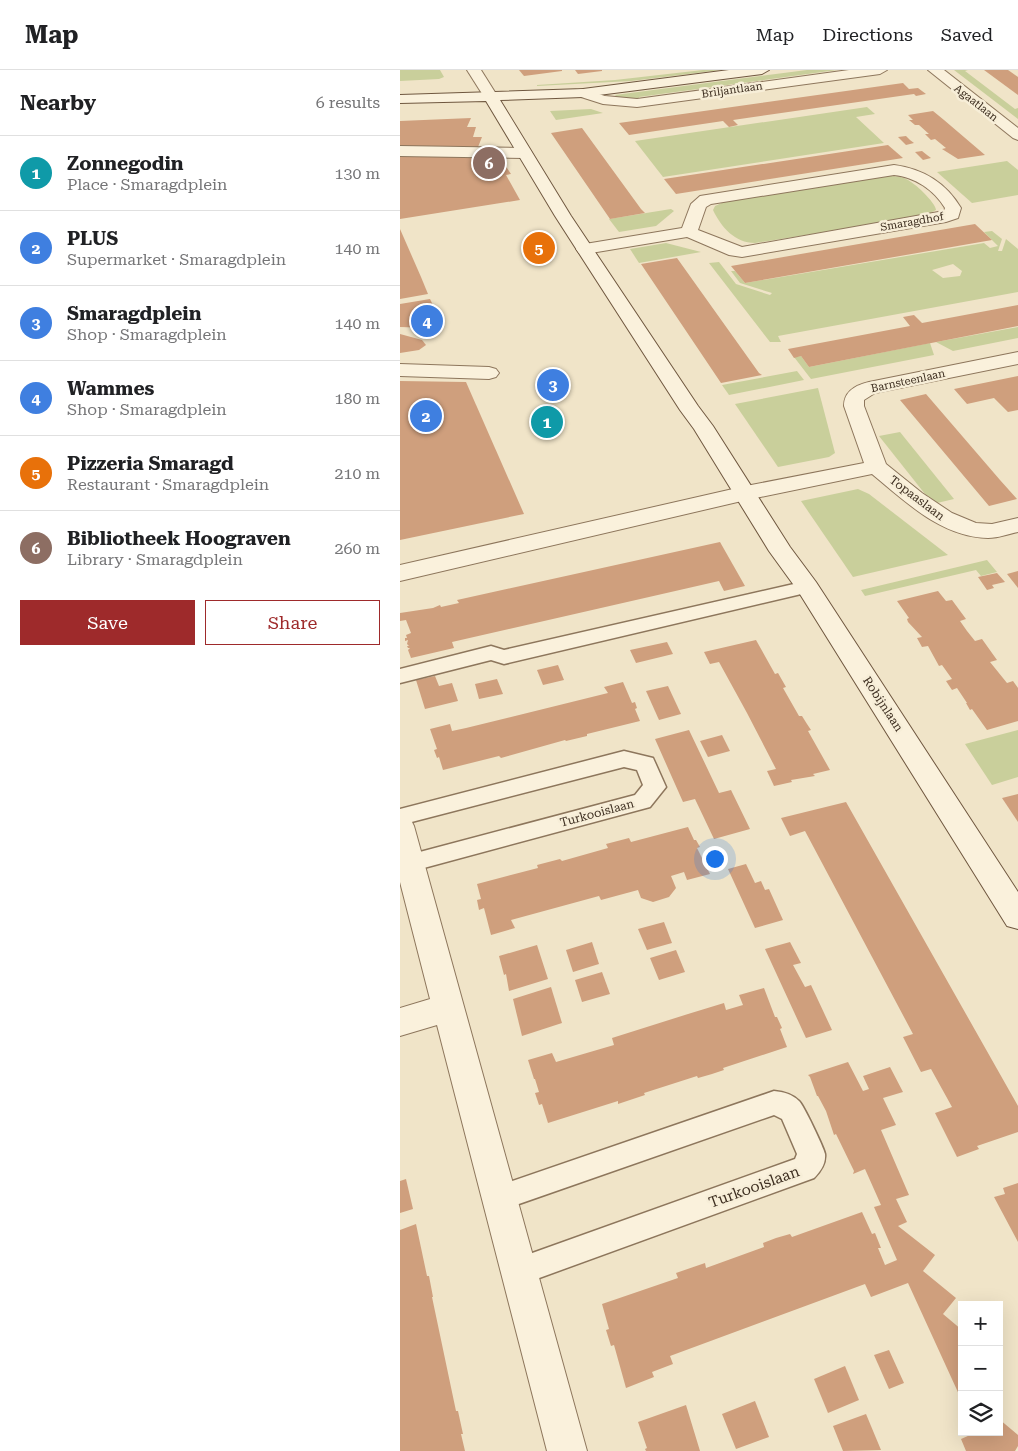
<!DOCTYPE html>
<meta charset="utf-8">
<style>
:root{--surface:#fff;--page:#f6f6f6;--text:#202124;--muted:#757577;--line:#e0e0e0;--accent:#9e2a2b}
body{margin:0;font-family:"Roboto Serif",serif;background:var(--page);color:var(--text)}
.controls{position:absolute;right:15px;bottom:15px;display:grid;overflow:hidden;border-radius:0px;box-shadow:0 5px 20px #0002}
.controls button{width:45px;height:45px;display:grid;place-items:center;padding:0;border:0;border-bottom:1px solid var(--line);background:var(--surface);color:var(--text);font:25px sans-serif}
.you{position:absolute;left:314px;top:788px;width:18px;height:18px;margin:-12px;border:4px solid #fff;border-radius:50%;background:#1a73e8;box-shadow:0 0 0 8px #1a73e833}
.badge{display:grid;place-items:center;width:32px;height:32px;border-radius:50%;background:var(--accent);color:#fff;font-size:16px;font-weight:700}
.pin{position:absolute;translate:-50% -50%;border:2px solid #fff;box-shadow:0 1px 5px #0006}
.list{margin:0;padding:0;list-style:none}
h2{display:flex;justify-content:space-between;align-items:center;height:65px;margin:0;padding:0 20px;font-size:21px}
h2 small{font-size:16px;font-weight:400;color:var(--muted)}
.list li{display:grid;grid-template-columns:32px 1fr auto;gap:15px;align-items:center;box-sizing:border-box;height:75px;padding:0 20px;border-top:1px solid var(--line)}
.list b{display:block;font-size:19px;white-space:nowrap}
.list p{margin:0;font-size:16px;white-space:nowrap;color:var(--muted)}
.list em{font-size:16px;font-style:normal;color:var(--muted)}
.actions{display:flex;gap:10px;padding:15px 20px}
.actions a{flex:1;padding:11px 0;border:1px solid var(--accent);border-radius:0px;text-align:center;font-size:18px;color:var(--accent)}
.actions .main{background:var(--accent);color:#fff}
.icon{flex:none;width:28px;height:28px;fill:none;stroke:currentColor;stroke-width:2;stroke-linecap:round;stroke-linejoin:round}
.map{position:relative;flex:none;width:618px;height:1381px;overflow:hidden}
header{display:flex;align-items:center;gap:30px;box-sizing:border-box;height:70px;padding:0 25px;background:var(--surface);border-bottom:1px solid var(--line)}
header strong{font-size:24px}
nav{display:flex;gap:28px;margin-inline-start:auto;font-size:18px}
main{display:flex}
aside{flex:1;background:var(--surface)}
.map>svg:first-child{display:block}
.green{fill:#c9cf9b;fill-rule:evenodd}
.building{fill:#cf9f7d}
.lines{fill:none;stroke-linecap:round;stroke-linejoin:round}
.lane-casing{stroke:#8d765c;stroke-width:3}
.street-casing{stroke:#8d765c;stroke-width:2}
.secondary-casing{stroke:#6f573f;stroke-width:2}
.lane{fill:#faf1dc;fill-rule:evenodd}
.street{fill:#faf1dc;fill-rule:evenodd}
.secondary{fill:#faf1dc;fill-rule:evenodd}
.labels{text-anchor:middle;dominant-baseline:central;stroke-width:5;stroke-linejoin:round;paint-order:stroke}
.far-street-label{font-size:11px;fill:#3d2e20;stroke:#f7eed8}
.street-label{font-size:12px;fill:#3d2e20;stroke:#f7eed8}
.near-street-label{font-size:15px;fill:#3d2e20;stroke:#f7eed8}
</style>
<header>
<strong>Map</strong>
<nav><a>Map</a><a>Directions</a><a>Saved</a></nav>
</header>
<main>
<aside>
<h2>Nearby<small>6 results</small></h2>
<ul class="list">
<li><span class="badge" style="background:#0f9aa8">1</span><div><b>Zonnegodin</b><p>Place · Smaragdplein</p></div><em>130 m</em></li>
<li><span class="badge" style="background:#3f7fe0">2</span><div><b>PLUS</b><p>Supermarket · Smaragdplein</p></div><em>140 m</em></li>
<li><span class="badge" style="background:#3f7fe0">3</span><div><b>Smaragdplein</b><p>Shop · Smaragdplein</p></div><em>140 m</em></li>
<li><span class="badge" style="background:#3f7fe0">4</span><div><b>Wammes</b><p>Shop · Smaragdplein</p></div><em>180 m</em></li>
<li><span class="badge" style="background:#e8710a">5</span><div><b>Pizzeria Smaragd</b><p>Restaurant · Smaragdplein</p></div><em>210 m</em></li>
<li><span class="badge" style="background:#8d6e63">6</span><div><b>Bibliotheek Hoograven</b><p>Library · Smaragdplein</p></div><em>260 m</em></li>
</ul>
<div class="actions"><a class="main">Save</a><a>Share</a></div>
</aside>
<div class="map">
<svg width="618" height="1381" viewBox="0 0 618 1381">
<rect width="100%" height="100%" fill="#f0e4c8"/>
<g class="green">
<polygon points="0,0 40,0 44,7 39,9 0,11"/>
<polygon points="303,0 321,0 231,11 137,16 137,15 215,10"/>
<polygon points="407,0 437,0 239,27 238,30 218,29 215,25"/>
<polygon points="554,0 568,0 565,1 615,39 618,38 618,49"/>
<polygon points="467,37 475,44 456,47 484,73 263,107 235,71"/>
<polygon points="191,39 203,43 156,50 150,41"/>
<polygon points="607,91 618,100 618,125 572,133 537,102"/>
<path d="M486,106C493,106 500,106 506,109C514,112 536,133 536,140L525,146L355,173C335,173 321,157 313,140L315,136L326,131Z"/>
<polygon points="271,139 274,141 256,156 219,162 209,149"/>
<path d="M592,161L602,169L598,181H602L606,169L618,179V222L378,266L381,272H370L309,193L319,192L336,214L370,225L372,223L340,213L331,201H335L345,213L584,173L590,178L598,176L584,162ZM553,194L562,201L560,206L543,208L532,200Z"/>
<polygon points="266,173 301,182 239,193 230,179"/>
<polygon points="618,257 618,268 553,281 536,272"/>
<polygon points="530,273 534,285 411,309 394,287 401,286 409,297"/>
<polygon points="397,301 404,310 329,325 322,315"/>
<polygon points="418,318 435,383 429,387 378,397 335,334"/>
<polygon points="500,362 554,429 537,433 525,424 479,366"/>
<polygon points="458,419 469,424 548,485 453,507 401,431"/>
<polygon points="587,490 597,502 581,506 576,500 465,526 461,520"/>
<polygon points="618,660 618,707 592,715 565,674"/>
</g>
<g class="building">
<polygon points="119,0 162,0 162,1 124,6"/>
<polygon points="175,0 202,0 202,1 178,4"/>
<polygon points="584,0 608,0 618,7 618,25"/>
<polygon points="503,13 509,19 518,18 526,24 516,26 514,24 333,50 338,55 329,57 323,51 229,65 219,53"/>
<polygon points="533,41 544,50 585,85 558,89 542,79 546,78 535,69 531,70 525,64 529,64 519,55 515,55 509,50 513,50 508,45"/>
<polygon points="71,48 67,57 76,57 73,67 82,67 78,77 0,76 0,51"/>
<polygon points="182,58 241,139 245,143 210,149 151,63"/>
<polygon points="506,66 510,70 514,73 506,75 498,67"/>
<polygon points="488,75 503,88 276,124 264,109"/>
<polygon points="522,81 527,85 531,88 523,90 515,82"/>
<polygon points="0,86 95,88 98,93 104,93 107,98 111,104 106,105 120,130 0,149"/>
<polygon points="575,154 592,170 345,213 331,196"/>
<polygon points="0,159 21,207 28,224 0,229"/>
<polygon points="277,188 359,303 362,305 321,313 241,194"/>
<polygon points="30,229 41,252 31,258 0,257 0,234"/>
<polygon points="618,235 618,256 419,295 409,297 401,286 394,288 388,279 510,256 503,247 514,245 522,253"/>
<polygon points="0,264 22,270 26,275 19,280 0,283"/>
<polygon points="618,306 618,340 608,342 594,328 567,334 554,319"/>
<polygon points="0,311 66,312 124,444 0,470"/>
<polygon points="526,324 600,410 617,429 589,436 500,330"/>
<polygon points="320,472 345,516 324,521 319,511 52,572 54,578 11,588 8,580 10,578 8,578 7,576 9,576 7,574 8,570 5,571 5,568 7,568 6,565 11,563 6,550 0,551 0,543 33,538 40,535 41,537 59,533 57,530"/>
<polygon points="618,501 618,518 607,504"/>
<polygon points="597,503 605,512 592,515 594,518 587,520 578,507"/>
<polygon points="538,521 546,531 552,530 566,549 560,551 567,561 575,571 582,569 597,590 590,592 607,613 613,611 618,618 618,651 587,660 572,639 570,640 566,633 567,633 557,618 552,620 546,611 552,609 542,595 539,596 528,576 522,577 517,568 522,567 508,552 507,549 509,548 497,531"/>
<polygon points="356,570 375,604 378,603 386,617 383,618 399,646 402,646 407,654 411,660 408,661 430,700 413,704 415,706 391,710 392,712 374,716 367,701 376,699 347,643 319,592 310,594 304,582"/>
<polygon points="267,572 273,584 236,593 230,580"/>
<polygon points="158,595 164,610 143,615 137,600"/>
<polygon points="35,606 39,616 52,613 58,631 25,639 16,610"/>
<polygon points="97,609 103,624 79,629 75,614"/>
<polygon points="223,612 232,633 235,632 237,638 235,639 240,651 187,664 187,666 166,671 165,670 101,688 99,686 43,700 39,687 37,688 34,680 37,679 30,659 50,654 52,661 66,658 208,623 204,617"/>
<polygon points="268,616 281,644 259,650 246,621"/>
<polygon points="289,660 319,723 331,720 350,759 314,769 295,729 283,732 255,669"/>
<polygon points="322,665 330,681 308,687 300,671"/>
<polygon points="618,724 618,752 602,728"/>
<polygon points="446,732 618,1036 618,1062 577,1076 579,1079 557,1087 535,1043 552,1037 531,999 521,1002 503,967 513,964 405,761 390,766 381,748"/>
<polygon points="288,757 294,770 296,770 300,777 297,778 310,804 287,810 284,802 271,806 276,818 269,827 253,832 241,828 238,820 201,830 199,826 111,850 115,858 91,865 84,838 79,840 77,830 81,829 77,814 138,798 137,795 160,789 162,791 208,778 206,774 229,768 231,772"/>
<polygon points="346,794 355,813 361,811 365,820 369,819 383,850 355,858 328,799"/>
<polygon points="264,852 272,873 247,880 238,859"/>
<polygon points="192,872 199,894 173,902 166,880"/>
<polygon points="390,872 401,893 393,895 405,917 411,915 432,960 406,968 365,879"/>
<polygon points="137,875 148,909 109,921 106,904 104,905 99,886"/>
<polygon points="276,880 285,902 259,910 250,888"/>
<polygon points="202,902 210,924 182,932 175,910"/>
<polygon points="151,917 162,953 122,966 113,929"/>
<polygon points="364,918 375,947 377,947 382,958 380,959 387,977 323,998 324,1000 312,1004 298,1008 297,1006 244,1023 245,1025 218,1034 218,1031 148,1053 142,1034 139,1035 135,1023 139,1022 135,1009 134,1009 128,990 152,983 156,992 214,975 212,968 288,944 324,933 326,940 343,935 339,925"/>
<polygon points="448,992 463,1021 469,1019 463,1006 490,997 503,1022 483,1028 496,1055 481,1060 509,1125 496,1129 507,1152 498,1156 535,1185 523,1201 556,1228 543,1244 562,1260 562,1331 508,1213 471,1227 465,1214 270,1286 273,1294 252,1302 254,1307 226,1318 214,1275 211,1276 206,1260 209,1259 202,1234 278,1208 276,1203 305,1193 306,1198 364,1177 363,1173 376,1168 390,1164 392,1167 462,1142 472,1164 475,1163 481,1178 478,1178 485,1195 497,1190 474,1137 481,1135 465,1099 453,1104 454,1101 436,1064 434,1065 426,1041 418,1026 417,1026 410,1007 408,1005"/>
<polygon points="6,1109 13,1139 0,1143 0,1111"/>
<polygon points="618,1113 618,1172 594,1127 605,1124 603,1118"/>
<polygon points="16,1154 27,1206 29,1206 33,1227 32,1227 56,1341 58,1341 63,1364 61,1364 65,1381 0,1381 0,1160"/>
<polygon points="489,1280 504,1313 489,1319 474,1285"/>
<polygon points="445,1296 459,1330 428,1343 414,1309"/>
<polygon points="355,1331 369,1367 336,1379 322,1344"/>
<polygon points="286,1335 300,1381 246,1381 245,1379 247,1378 238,1352"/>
<polygon points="466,1344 481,1380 443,1381 433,1356"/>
<polygon points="599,1349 618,1365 618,1376 615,1381 566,1381 561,1369 577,1362 599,1362"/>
</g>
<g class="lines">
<g class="lane-casing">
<g id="lane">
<polygon points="407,511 414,513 416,517 414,521 104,594 91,590 0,613 0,599 91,576 104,580"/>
<polygon points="224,681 253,688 266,717 250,737 9,802 0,798 1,787 235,725 243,715 237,700 224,697 0,755 0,739"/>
<path d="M374,1021C384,1022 392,1024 399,1031C403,1034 424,1078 425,1084C426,1094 420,1102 414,1108L120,1215L110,1211L106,1201L110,1191L395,1089L397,1084L382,1049L374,1045L99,1141L89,1137L85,1128L89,1119Z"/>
</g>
</g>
<g class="street-casing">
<g id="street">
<polygon points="67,0 81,0 98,27 96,30 86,30"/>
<polygon points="449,0 487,0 480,4 237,37 203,34 178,26 176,23 178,20 183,19 205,26 237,29"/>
<polygon points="528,0 544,0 618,58 618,70 613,68"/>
<polygon points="0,76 124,78 130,80 132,83 130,86 124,88 0,86"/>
<path d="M494,95C524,99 546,113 561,138L558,148L546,152L342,187L329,185L287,167L185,184L179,183L176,179L179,175L185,174L282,158L291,134L300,126ZM494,105C515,107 534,120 545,138L544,141L342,177L298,160L306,137L311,134Z"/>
<path d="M618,282V294L475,323L464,330V336L486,394L522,423L552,443L576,453L592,454L618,448V462C608,464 598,468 588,468C541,467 506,432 472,404L346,430L0,511V495L346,416L464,393L444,336C444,321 456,315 469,312Z"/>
<polygon points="0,294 89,297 96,299 99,303 96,307 89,309 0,306"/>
<polygon points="0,745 10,748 14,756 187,1381 147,1381 37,955 0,966 0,938 30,929 0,812"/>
</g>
</g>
<g class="secondary-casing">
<polygon id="secondary" points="329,0 369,0 362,4 183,27 100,30 171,146 298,336 313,356 390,477 416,512 618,822 618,859 607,856 398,521 369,481 294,359 280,340 155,146 86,31 0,33 0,25 183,19"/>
</g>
<use href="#lane" class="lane"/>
<use href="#street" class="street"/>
<use href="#secondary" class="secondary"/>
</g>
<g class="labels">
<g class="far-street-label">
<text transform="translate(332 20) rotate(-8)">Briljantlaan</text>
<text transform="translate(576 33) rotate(38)">Agaatlaan</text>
<text transform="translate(512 152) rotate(-10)">Smaragdhof</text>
<text transform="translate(508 311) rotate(-12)">Barnsteenlaan</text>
</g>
<g class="street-label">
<text transform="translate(517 428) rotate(37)">Topaaslaan</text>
<text transform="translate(483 634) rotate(57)">Robijnlaan</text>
<text transform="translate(197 743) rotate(-15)">Turkooislaan</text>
</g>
<g class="near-street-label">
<text transform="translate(354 1117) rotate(-20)">Turkooislaan</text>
</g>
</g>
</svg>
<div class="controls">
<button>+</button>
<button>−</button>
<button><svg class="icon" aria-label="layers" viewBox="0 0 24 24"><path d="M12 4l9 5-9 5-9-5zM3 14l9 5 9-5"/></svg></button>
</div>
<div class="you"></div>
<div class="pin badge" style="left:147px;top:352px;background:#0f9aa8">1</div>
<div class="pin badge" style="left:26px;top:346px;background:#3f7fe0">2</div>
<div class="pin badge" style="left:153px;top:315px;background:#3f7fe0">3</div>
<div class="pin badge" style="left:27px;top:251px;background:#3f7fe0">4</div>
<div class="pin badge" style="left:139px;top:178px;background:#e8710a">5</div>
<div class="pin badge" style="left:89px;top:93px;background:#8d6e63">6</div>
</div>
</main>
